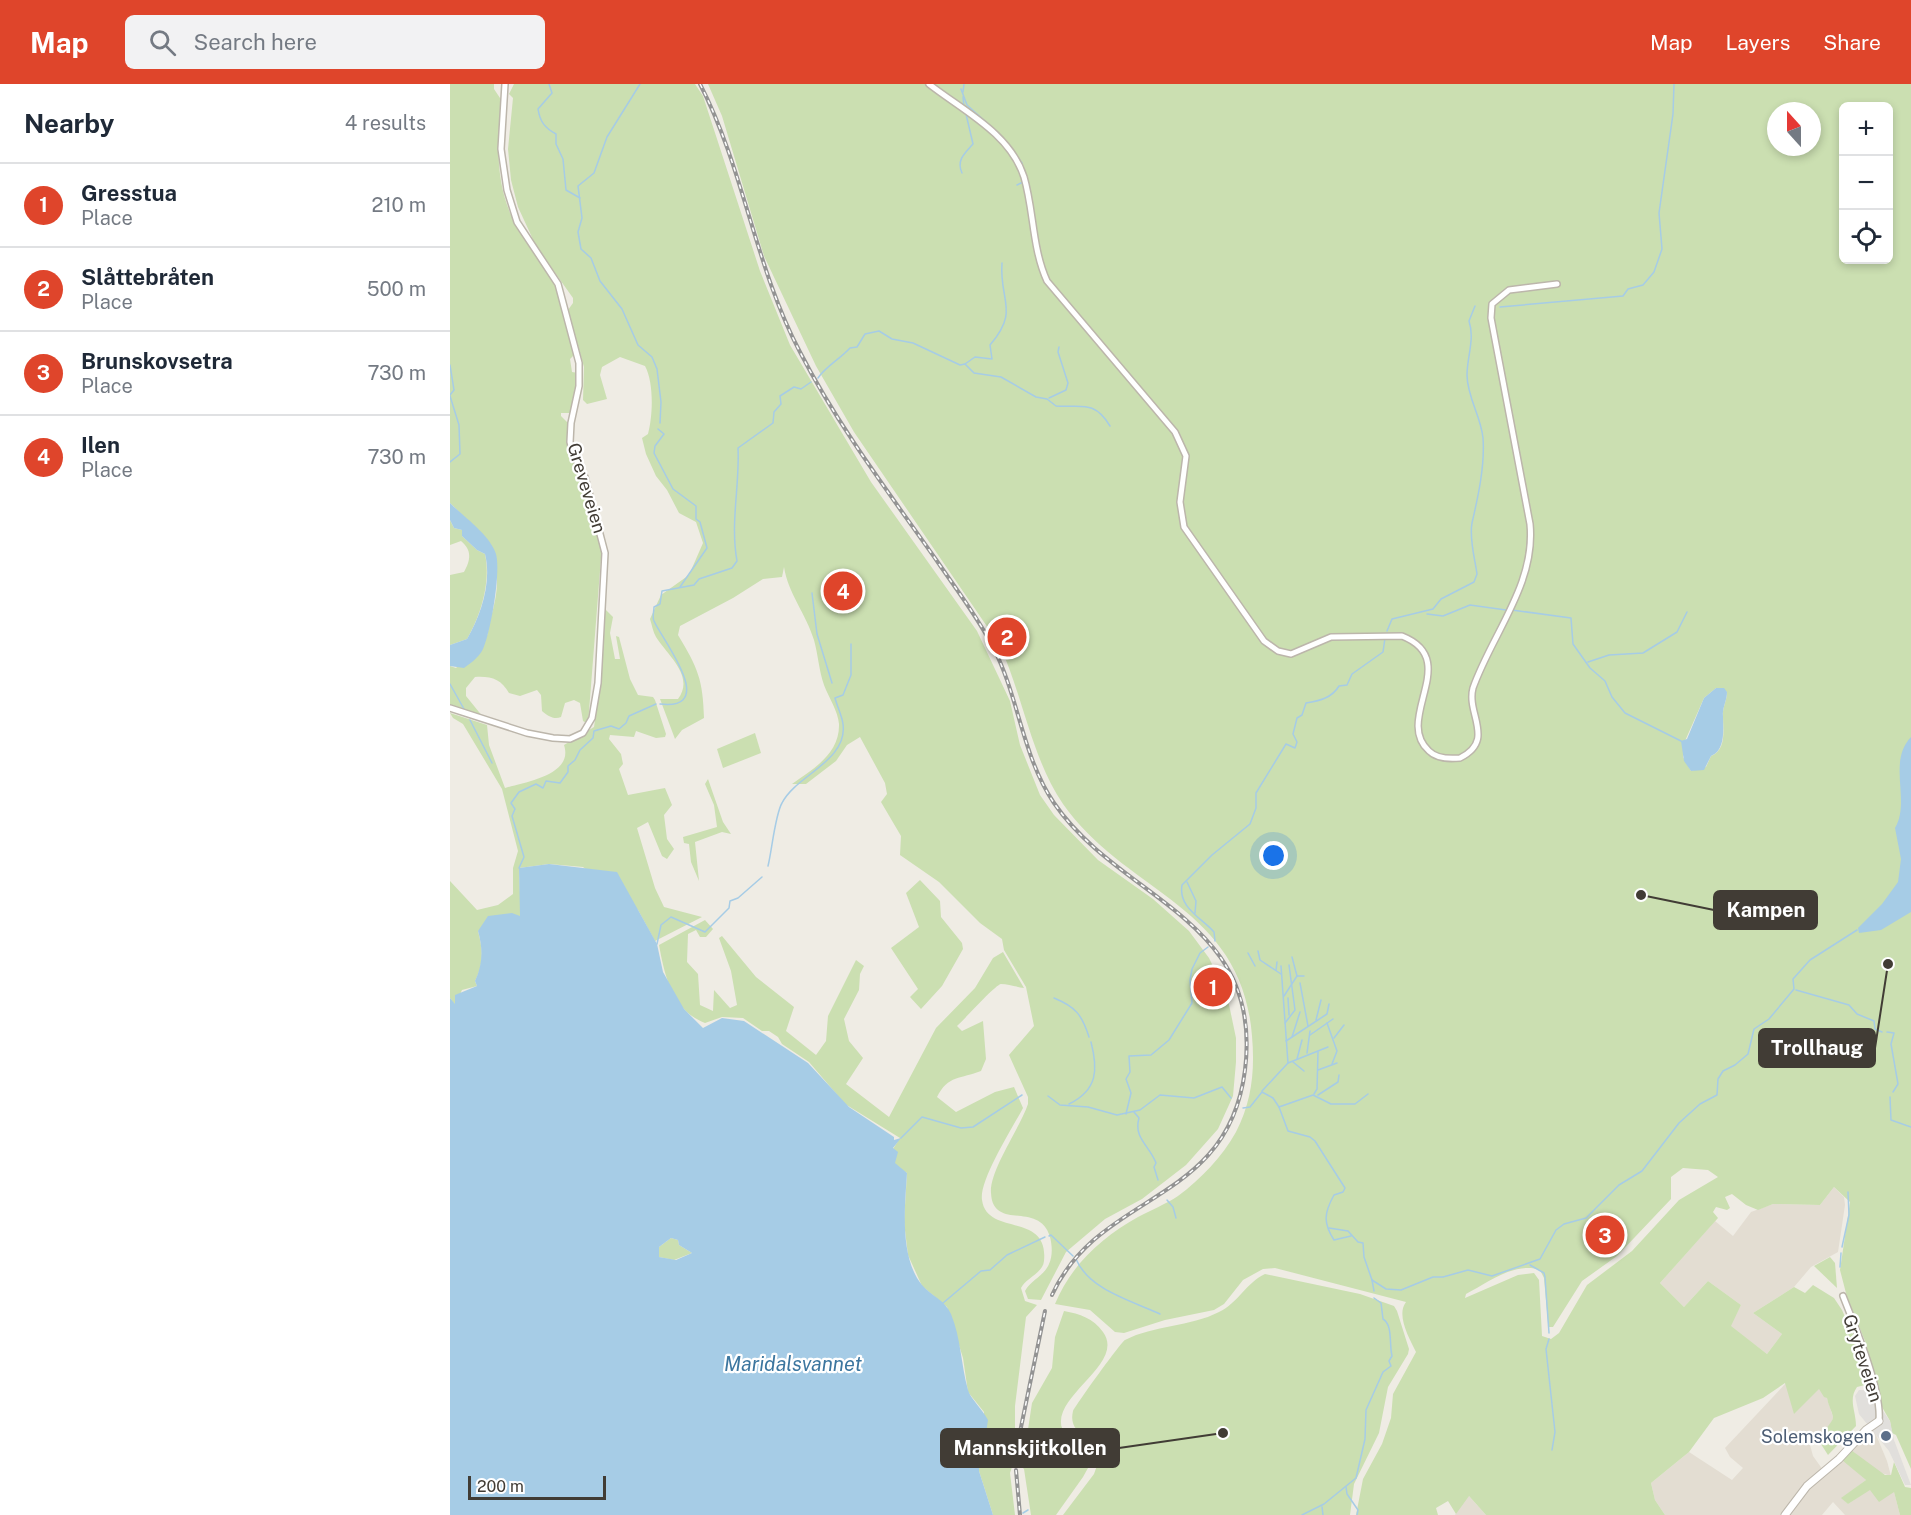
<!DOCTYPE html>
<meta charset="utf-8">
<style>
:root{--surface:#fff;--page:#f2f2f3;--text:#1f2937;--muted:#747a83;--line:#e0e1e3;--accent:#df452b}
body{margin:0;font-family:"Public Sans",sans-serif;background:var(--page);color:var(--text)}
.controls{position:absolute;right:18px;top:18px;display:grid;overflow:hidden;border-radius:9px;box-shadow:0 3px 9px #0003}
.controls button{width:54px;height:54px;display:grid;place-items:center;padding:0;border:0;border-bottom:2px solid var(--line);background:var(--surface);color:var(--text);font:30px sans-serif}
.compass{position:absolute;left:1317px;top:18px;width:54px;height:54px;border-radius:50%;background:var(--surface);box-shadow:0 3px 9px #0003;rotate:339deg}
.scale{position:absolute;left:18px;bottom:15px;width:138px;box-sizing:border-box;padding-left:6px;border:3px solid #413c35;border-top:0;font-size:16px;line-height:21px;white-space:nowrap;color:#413c35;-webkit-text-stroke:4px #fff;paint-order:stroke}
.you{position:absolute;left:824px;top:772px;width:21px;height:21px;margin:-15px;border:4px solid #fff;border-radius:50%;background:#1a73e8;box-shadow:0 0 0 9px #1a73e833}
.badge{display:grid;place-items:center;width:39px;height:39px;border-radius:50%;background:var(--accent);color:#fff;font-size:20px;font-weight:700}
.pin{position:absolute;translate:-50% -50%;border:3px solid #fff;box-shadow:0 2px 6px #0006}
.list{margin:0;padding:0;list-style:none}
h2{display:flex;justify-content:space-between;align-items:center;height:78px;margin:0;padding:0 24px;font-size:26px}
h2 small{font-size:20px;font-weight:400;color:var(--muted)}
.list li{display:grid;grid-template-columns:39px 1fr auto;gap:18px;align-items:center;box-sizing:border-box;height:84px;padding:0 24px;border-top:2px solid var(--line)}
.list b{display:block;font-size:22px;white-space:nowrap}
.list p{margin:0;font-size:20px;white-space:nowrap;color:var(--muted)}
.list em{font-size:20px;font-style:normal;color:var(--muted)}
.icon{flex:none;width:33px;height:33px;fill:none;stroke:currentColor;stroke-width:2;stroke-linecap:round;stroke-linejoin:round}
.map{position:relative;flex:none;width:1461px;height:1431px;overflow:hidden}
header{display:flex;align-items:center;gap:36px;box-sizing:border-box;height:84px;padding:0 30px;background:var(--accent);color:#fff}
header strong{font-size:28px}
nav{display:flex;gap:33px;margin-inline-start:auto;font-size:21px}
.search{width:420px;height:54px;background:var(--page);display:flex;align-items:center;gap:15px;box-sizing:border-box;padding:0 21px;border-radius:9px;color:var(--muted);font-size:22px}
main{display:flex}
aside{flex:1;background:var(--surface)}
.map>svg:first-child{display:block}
.residential{fill:#e3ddd2}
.green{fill:#cbdfb1;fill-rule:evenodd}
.parking{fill:#e1dfdc}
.water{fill:#a6cce6;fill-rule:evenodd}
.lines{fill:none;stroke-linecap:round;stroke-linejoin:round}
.stream{stroke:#a6cce6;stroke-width:1.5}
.minor-casing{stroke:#bcb6ab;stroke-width:8}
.tertiary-casing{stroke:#bcb6ab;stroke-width:9}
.minor{stroke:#fff;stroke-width:5}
.tertiary{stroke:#fff;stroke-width:7}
.rail-casing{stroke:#939393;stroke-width:4}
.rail{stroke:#fff;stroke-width:1.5;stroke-dasharray:4.5;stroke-linecap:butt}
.service-dot{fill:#5c6f8a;stroke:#fff;stroke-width:2}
.labels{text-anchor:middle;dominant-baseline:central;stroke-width:4.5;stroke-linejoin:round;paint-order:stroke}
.street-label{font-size:18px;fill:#413c35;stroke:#fff}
.service-label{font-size:18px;fill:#4e5e75;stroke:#fff;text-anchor:end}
.water-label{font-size:20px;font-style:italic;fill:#3c769f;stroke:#fff}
.leader{fill:none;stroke:#413c35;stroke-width:2}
.callout-dot{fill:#413c35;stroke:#fff;stroke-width:2}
.callout{fill:#413c35;stroke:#413c35;stroke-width:2}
.callout-label{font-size:20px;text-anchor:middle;font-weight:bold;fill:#fff}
</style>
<header>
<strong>Map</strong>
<div class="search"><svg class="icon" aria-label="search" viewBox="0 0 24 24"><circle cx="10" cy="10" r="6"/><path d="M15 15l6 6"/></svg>Search here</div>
<nav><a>Map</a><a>Layers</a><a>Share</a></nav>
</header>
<main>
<aside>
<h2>Nearby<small>4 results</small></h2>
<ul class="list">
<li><span class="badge">1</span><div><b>Gresstua</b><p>Place</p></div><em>210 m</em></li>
<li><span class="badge">2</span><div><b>Slåttebråten</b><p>Place</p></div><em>500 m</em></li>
<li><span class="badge">3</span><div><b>Brunskovsetra</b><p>Place</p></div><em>730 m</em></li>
<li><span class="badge">4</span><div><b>Ilen</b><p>Place</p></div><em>730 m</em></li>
</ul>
</aside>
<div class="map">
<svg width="1461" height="1431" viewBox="0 0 1461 1431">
<rect width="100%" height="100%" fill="#efece4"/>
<g class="residential">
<polygon points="1384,1103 1394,1113 1395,1121 1388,1168 1361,1183 1344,1203 1303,1229 1332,1250 1317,1270 1280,1242 1291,1221 1258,1197 1234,1223 1210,1199 1265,1137 1283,1152 1301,1128 1323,1120 1370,1121"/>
<polygon points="1336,1299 1370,1305 1377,1314 1383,1333 1382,1339 1360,1361 1363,1372 1373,1386 1389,1372 1416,1396 1392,1414 1398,1420 1420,1405 1444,1408 1450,1431 1395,1431 1383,1418 1372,1431 1215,1431 1205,1416 1201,1399 1239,1368 1282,1396 1293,1384 1280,1373 1275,1364"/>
<polygon points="1424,1346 1437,1377 1441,1392 1428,1388 1401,1366 1418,1347"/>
<polygon points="1018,1411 1036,1431 1005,1431"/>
</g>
<g class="green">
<path d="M0,0H44V5L52,17C46,60 45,108 69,146C82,166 98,186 108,208C116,227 120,250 125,270L120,275L122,288L128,289L120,329H111V332L118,339L119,369L133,393L146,449L152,461L138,640L133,637L130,619L124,616L115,619L111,633C104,636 98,632 92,627L91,611L87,606L70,612L59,609C51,595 41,592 25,593L16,604V612L33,633L0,622V582L6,584C15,575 30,565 36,554C39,549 38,541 40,536C58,479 40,457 0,419Z"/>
<path d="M64,0H245L253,12L310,187L340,261L421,398L527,547L560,617L570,661L590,711L604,731L648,776L703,815L739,847L759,874L777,911L786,954V978L783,1012L768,1045L736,1081L692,1115L655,1135L616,1168L591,1216L578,1215L575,1207C581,1196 594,1192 599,1180C603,1171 602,1161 600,1153C589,1116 543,1148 541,1109C539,1087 570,1044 578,1020V1013L559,971L584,942L576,903L554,866L552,855L530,839L489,798L450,771L451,752L431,718L437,710L435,699L410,653L397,661L386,677L356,700H342C363,685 390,670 389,640C388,627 379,614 374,601C369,587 368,570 364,556C356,530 338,509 334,483L332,493L313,495L283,514L230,542L228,551C248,584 253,596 254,634L232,646L225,655L210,615H228C245,592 218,572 206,553C203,548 202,541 200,535L211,511L239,491L253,459L246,438L229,429L217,406L206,392L196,370L192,354L198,350C203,331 204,299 195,282L170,273L152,283L150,291L157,315L137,320L133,316L134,283L118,226L123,219V214L86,162L68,123L61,96L58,65L63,14L59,10Z"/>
<path d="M258,0H1461V1385L1446,1351L1442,1349L1440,1337L1432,1323L1415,1257L1397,1213L1390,1186L1400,1118L1384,1103L1370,1121L1323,1120L1308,1126L1296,1121L1282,1110L1275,1113L1280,1124L1277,1126L1266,1123L1263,1128L1268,1134L1210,1199L1234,1223L1258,1197L1291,1221L1281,1242L1317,1270L1332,1250L1303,1229L1344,1203L1355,1209L1363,1201L1384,1214L1392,1226L1405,1255L1419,1300L1407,1303C1398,1316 1406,1327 1406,1342L1378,1371L1369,1357C1371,1348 1383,1339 1383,1333C1382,1327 1378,1321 1377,1314L1374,1313L1369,1305L1344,1330L1335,1299L1313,1314L1264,1334L1239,1368L1201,1399L1205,1416L1215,1431H1036L1019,1412L1006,1430L998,1417L986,1424L988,1431H906L913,1395L932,1360L941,1334L943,1310L966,1268C959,1254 946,1231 956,1218L825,1184L813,1185L793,1196L774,1220L764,1226L715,1236L674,1249L665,1248L640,1226L605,1220C621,1181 652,1153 688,1133C701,1126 716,1120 728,1112C751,1095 772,1073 786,1048C802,1017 805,986 802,952C792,821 676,810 613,720C581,673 573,611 549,560L404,348L366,282L314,172L272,32ZM1394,22H1438V176H1394ZM1326,27H1362V63H1326ZM1266,604L1277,608C1277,617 1272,624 1273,632C1273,645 1277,666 1261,672L1256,683L1241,687L1233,673L1235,657L1254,614ZM1233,1084L1258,1086L1268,1093L1229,1116L1182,1167L1137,1201L1109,1249L1101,1255L1092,1252L1089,1196L1084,1189L1068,1191L1015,1214L1016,1210C1037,1199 1066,1177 1090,1186L1094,1194L1098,1239L1099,1243H1103L1132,1197L1167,1172L1221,1115V1093Z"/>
<path d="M0,436L4,444L12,446V452L27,466L35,470C41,498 31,531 17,555L0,561V491L14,488C21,476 22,466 11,457L0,461Z"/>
<path d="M153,523L163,533L160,549L165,575H170L166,552L169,553L180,595L188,611L203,613L205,616L216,650L215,653L206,654L186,647L184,653L160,651L159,655L171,670L173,680L169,685L178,711L215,704L222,721L214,731L217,755L224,765L217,775L212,772L198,738L187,744L205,804L214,823L252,833L205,857L188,826L133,783L99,780L69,784L71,833L28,847C33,866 34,879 25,897L27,902L12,906L5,921L0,914V797L27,826L48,821L63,810V784L68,767L52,705L13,640L3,634L0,629L37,641L39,661L55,704C75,698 124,691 114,661L144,643L150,602Z"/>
<polygon points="305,649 311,669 273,684 267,665"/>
<polygon points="258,695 273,738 281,750 272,748 245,758 249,797 241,778 239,760 234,759 233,753 267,743 264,721 255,700"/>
<polygon points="470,796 490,817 491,833 512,859 513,865 492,902 471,925 460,913 468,905 441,864 469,843 456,809"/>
<path d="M255,836L263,845L256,853H250L246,846L238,850L237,878L248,890L250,921L263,927L264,906L280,924L287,921L281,887L269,854L272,852L306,893L344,923L336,947L366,971L376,957L378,932L406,876L414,882L410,890L409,906L394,935L399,957L413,974L396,1000L439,1033L486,944L525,904L543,874L553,868L574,904C567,903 558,900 551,900C545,901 515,935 507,942L512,947L533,937L536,975L531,987C511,995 498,991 487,1013L506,1028L545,1008L564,1003L573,1024C563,1043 529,1096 532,1116C537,1153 599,1127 594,1177C593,1189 576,1194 571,1204L575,1217L587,1221L576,1233L565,1322V1352H577L582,1319L602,1284L605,1253L614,1227C630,1230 643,1234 653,1248C675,1278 609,1308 611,1339C611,1354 636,1358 643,1375L633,1393L606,1431H581L574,1385L571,1382L562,1383L560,1389L565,1431H543L529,1387V1373L534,1363V1328L518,1308L513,1274L497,1223L472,1202L458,1171L454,1138L457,1089L436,1076L450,1054L395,1020L359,978L332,960L328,953L319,947H312L293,934L272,933L255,939C222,926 215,893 209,861Z"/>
<polygon points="221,1154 228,1156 229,1161 242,1169 224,1176 209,1173 209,1163"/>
<polygon points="1380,1173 1385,1179 1387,1204 1364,1182"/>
<path d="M815,1190L910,1210L944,1222L947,1227L959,1265L958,1270L938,1303L929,1349L904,1400L900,1431H613L644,1390L650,1373C646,1350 617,1353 623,1327C628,1318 671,1258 675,1256C704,1241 740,1243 769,1228C788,1219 796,1199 815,1190Z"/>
<polygon points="1401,1366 1435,1391 1441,1391 1444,1378 1455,1403 1461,1404 1461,1431 1450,1431 1444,1408 1429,1418 1420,1406 1398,1420 1391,1414 1416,1396 1392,1376"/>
</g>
<polygon class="parking" points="1409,1306 1420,1306 1428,1328 1433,1327 1440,1337 1444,1356 1461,1401 1455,1401 1439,1367 1409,1330 1405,1312"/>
<g class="water">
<path d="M0,419C14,433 40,451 46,470C51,488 41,547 33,565C29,573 21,579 14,584L0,582V561L17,555C31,531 42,498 35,470L27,466L12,452V446L4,444L0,436Z"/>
<path d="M1266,604H1274L1277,608C1277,617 1272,624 1273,632C1273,645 1276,666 1261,672L1254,686L1241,687L1234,677L1231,657L1237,655L1254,614Z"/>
<path d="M1461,653V828L1431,846L1409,849L1408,844L1432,820L1448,798L1451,775L1445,744C1461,717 1437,678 1461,653Z"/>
<path d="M99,780L167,788L207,860L213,888L234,925L253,944L272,934L294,937L358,979L399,1023L444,1053V1056L451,1054L443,1064L448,1068L445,1079L457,1089C455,1122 449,1173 472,1201C480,1211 495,1216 501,1230C511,1254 511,1281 518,1306C520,1314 533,1326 538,1336L534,1363L529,1373V1387L543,1431H0V914L5,920V911L27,902L25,897C33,880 33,865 28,847L38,832L62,829L70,832L69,784ZM221,1154L228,1156L229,1161L242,1169L226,1176L209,1173V1163Z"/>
</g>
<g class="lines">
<g class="stream">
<path d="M99,0L102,9L88,25C90,38 95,44 106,50V60L113,75L116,106L130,114"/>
<polyline points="190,0 157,53 144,89 128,102 132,134 128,148 131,165 141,174 150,197 172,225 188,261 202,273 207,285 211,318 210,339"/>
<polyline points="511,5 517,21 546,47"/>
<polyline points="513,8 514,0"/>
<polyline points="513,13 514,23"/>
<polyline points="549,50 572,79"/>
<path d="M512,89C506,76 515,69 523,60L516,30"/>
<polyline points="567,101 573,98"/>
<polyline points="1050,223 1173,212 1178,205 1193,201 1204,188 1212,165 1209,129 1223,30 1224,0"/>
<path d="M515,280L525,273L542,275L540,261C570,226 549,217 552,179"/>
<polyline points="0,281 4,306 0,311"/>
<path d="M368,294C375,283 390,275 400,264L407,263L415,250L429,247L442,255L463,259L510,281L515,280L524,289L551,293L586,313L597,315L606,322C630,324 644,315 660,342"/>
<polyline points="0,312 9,341 10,370 0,378"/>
<polyline points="599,314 616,306 618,299 608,268 609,263"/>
<polyline points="208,345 214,350 205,362 204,369 223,405 246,422 246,435 250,438 257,464 230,503"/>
<polyline points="362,509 367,550 382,599"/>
<polyline points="1062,526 1121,534 1123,560 1140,584 1155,597 1162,613 1175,629 1231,657"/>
<polyline points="977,530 993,532 1020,521 1056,526"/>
<path d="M937,547L942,535L983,525L991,515L1024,498L1027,490C1025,475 1019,455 1022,439C1028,413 1035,382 1033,354C1031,332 1017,313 1017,291C1017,273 1025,255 1019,237L1025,222"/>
<polyline points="1138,578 1159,571 1193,569 1227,548 1237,528"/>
<polyline points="0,600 14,625"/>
<path d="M210,620C270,627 211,554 204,537C202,533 204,528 204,523L210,520L212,507L244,501L249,495L282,484L287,477C280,439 290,400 288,364L323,339L324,328L331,320L330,312L344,303L351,305L361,298"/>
<polyline points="20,636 42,679"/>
<path d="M318,782C322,766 325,731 332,719C346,691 398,677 393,640C392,632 387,622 385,614L393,611L401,591V560"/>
<polyline points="69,784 74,773 62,732 65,725 61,719 69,708 86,700 93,704 96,697 110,699 118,688 118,682 125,676 130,666 143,654 144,647 161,642 169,645 176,639 179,632 206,620"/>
<polyline points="737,798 746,817 745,829"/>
<path d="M765,857L764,848C752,834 728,824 732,801L762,771L800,740L806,724V709L836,660L845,664L847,658L843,650L847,634L852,631L856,619C869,617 882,614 889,602L897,601L902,590L933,568L935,554"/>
<polyline points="207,860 211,841 221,833 255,848 279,824 280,817 288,814 312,793"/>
<polyline points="808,867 810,876 831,890"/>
<polyline points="798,869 805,882"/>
<polyline points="831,882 838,979"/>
<polyline points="826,886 827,878"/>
<polyline points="847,892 854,892"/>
<polyline points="850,899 858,942"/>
<polyline points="1346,906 1399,921 1407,930 1424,937 1425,945 1432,948"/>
<polyline points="834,912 847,892 842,873"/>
<path d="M604,914C626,923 632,931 639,953"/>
<polyline points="838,914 839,931"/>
<polyline points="866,936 871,916"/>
<polyline points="835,939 845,926 839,881"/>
<polyline points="877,939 887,967 882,980"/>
<polyline points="1437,948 1444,949 1441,960 1448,1000 1443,1008"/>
<polyline points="860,951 883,935"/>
<polyline points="842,953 850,928"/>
<polyline points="884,954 894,941"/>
<polyline points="836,957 877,930 879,920"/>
<polyline points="857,969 860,947"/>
<polyline points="847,975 852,956"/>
<polyline points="843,978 854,987"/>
<polyline points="868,986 887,979"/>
<polyline points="812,1007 838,979 878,963"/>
<polyline points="864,1010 867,1005 868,968"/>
<polyline points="868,1011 888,998 889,991"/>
<polyline points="598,1012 610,1021 638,1023 667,1031 690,1026 710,1011 744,1014 772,1003 781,1014"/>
<polyline points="1440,1013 1441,1036 1461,1043"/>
<path d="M619,1020C648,1006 648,985 641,958"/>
<polyline points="829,1023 863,1011 881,1020 905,1020 918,1010"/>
<path d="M793,1024L800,1023L812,1008L823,1014L829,1023L838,1047L860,1053L865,1057L895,1104L893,1108L884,1111C874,1129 873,1139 884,1156L901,1152"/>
<path d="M684,1028L689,1034C683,1054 700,1062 706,1079L704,1083L708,1096"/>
<polyline points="676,1030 681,1009 676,995 680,988 679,972 701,971 719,956 742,919 740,896 742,885 750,869 758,863"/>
<polyline points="451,1054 472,1033 511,1044 523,1043 572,1011"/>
<polyline points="717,1116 723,1123 726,1134"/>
<polyline points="879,1144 898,1147 908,1158 913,1159 914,1173 922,1196 936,1205 951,1206 983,1193 993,1193 1018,1186 1042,1192 1090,1175 1106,1146 1114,1140 1136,1134 1169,1101 1192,1087 1229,1039 1250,1020 1267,1011 1268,995 1273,987 1285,981 1298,970 1304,945 1319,935 1344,905 1343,895 1360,876 1407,846"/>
<polyline points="599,1152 601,1151 623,1172"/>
<polyline points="1392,1163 1399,1131 1398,1108"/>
<path d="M626,1175C639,1206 682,1217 710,1230"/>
<polyline points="1080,1181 1094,1189 1095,1193 1099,1249"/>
<polyline points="1390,1183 1391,1169"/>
<polyline points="922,1196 924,1207"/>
<polyline points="493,1219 531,1187 540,1186 557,1171 595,1153"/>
<polyline points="1099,1255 1096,1265 1105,1348 1102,1366"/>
<polyline points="896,1403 897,1410 908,1426 907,1431"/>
<polyline points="872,1423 873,1431"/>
<polyline points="573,1429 578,1426"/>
<path d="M852,1431L874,1420L906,1394L915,1355L916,1326L933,1288L941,1282L939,1277L942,1272C939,1260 943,1241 933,1235L931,1219L924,1214"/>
</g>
<g class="minor-casing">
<g id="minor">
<path d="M479,0C512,26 560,49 574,93C584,127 582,164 597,197L725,348L736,372L730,418L734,443L814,557L828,567L841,570L881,553L952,552C1013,576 943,635 979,667C987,675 999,675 1010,674C1046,656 1016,630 1023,604C1042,550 1086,500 1080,440L1041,234L1042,220L1059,206L1107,200"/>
<polyline points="0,624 77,649 103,654 120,655 133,649 142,634 148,599 155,469 135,393 123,370 120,358 121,339 129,302 129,279 108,200 67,138 57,106 51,65 55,0"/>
<path d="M1393,1212C1405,1243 1432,1306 1429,1337"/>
</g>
</g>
<g class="tertiary-casing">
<polyline id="tertiary" points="1335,1431 1357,1402 1389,1375 1416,1346 1429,1337"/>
</g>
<use href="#minor" class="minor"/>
<use href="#tertiary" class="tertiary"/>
<g class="rail-casing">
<g id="rail">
<path d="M250,0C294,85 305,183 350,268C388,342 439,409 487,477C506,505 527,532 543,563C569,613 572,672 604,719C671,817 814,834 795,986C778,1122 650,1106 602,1211"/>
<polyline points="570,1348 595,1227"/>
<polyline points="566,1386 570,1431"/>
</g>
</g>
<use href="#rail" class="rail"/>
</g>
<circle class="service-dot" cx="1436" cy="1352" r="6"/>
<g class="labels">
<g class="street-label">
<text transform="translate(137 404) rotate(73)">Greveveien</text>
<text transform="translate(1413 1274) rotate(72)">Gryteveien</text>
</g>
<g class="service-label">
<text x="1424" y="1352">Solemskogen</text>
</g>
<g class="water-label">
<text x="343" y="1280">Maridalsvannet</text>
</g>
</g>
<path class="leader" d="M1191 811L1264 826M1438 880L1425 964M773 1349L669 1364"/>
<g class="callout-dot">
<circle cx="1191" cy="811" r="6"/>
<circle cx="1438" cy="880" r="6"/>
<circle cx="773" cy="1349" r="6"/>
</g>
<g class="callout">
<rect x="1264" y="807" width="103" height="38" rx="6"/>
<rect x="1309" y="945" width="116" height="38" rx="6"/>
<rect x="491" y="1345" width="178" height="38" rx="6"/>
</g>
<g class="callout-label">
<text x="1316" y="833">Kampen</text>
<text x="1367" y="971">Trollhaug</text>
<text x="580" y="1371">Mannskjitkollen</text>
</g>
</svg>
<div class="controls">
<button>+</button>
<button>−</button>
<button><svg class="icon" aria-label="locate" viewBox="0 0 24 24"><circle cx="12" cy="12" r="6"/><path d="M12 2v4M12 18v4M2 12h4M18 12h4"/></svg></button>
</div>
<svg class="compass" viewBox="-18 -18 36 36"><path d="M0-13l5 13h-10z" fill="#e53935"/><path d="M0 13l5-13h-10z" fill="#747a83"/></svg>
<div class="scale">200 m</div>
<div class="you"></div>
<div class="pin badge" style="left:763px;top:903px">1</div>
<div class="pin badge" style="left:557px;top:553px">2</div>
<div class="pin badge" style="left:1155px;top:1151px">3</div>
<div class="pin badge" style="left:393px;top:507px">4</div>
</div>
</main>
